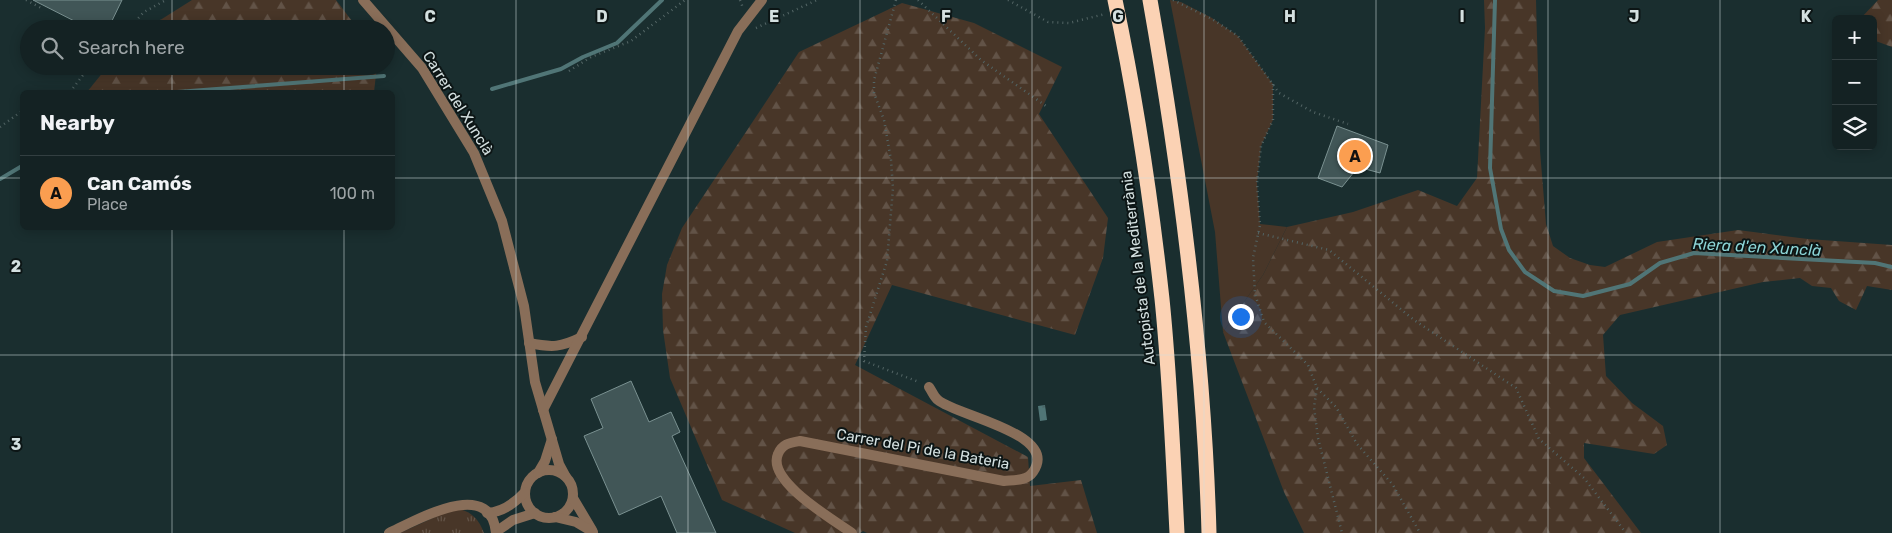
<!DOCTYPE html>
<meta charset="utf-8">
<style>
:root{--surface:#142223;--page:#1d2a2b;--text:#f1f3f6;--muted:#9da4a6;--line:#333f41;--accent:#fb9e50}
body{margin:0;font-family:Rubik,sans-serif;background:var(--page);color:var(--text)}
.controls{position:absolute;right:15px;top:15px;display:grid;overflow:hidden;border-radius:8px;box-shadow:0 2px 12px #0003}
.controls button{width:45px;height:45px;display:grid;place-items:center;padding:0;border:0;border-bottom:1px solid var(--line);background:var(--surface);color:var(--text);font:25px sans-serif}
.you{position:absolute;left:1240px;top:316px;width:18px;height:18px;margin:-12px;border:4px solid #fff;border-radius:50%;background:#1a73e8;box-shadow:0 0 0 8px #1a73e833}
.badge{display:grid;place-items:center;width:32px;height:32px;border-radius:50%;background:var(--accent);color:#111;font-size:16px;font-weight:700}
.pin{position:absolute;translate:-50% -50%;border:2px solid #fff;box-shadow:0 1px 5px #0006}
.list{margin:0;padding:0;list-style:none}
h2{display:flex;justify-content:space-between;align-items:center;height:65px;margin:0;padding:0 20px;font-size:21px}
h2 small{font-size:16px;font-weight:400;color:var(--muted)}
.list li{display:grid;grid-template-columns:32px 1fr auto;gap:15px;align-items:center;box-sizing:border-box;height:75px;padding:0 20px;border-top:1px solid var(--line)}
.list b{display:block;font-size:19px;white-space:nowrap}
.list p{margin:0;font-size:16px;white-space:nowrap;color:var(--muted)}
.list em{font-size:16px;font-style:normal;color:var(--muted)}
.icon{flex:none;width:28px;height:28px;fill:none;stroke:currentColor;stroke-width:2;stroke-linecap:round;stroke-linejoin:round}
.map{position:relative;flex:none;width:1892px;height:533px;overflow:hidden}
.search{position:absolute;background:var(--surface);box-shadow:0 2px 12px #0003;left:20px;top:20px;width:375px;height:55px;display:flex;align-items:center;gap:12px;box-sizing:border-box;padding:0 18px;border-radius:28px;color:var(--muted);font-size:19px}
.panel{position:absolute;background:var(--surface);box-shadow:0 2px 12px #0003;left:20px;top:90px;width:375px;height:140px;border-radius:8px}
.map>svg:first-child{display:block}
.grass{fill:#483628}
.forest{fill:url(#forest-firs)}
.park{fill:url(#park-tufts)}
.water{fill:url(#water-ripples)}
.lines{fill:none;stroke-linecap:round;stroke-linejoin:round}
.stream{stroke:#507576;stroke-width:4}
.building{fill:#415657;stroke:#7a9191}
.path{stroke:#536565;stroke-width:2.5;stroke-dasharray:1 4;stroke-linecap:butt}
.minor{stroke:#896e59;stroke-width:10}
.motorway{stroke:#fbd2b4;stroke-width:15}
.grid{fill:none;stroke:#d4e0e0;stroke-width:1;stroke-opacity:0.55}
.labels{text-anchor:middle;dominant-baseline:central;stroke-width:4;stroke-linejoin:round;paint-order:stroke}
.street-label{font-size:15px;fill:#d4e0e0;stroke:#0c1515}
.water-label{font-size:16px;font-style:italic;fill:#8cd4d6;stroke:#0c1515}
.grid-label{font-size:16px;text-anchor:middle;font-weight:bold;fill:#d4e0e0;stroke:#0c1515;stroke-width:4;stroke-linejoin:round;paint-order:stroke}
</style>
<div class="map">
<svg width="1892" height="533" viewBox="0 0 1892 533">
<defs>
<pattern id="forest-firs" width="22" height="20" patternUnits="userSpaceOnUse" patternTransform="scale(1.25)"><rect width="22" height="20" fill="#483628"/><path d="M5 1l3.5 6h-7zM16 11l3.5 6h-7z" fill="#625347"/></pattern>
<pattern id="park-tufts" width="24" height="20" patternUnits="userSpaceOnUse" patternTransform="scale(1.25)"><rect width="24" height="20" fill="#483628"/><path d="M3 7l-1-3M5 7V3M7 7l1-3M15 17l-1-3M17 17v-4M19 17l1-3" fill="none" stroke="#625347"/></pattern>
<pattern id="water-ripples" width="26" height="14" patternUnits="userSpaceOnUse" patternTransform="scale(1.25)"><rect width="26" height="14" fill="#507576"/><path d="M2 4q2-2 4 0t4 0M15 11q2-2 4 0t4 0" fill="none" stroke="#495e5f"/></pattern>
</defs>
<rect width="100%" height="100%" fill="#1a2e2f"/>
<polygon class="grass" points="1170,0 1181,2 1212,18 1238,36 1273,84 1273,120 1261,146 1257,183 1260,224 1287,227 1263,275 1223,332 1215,232"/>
<g class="forest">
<polygon points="192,0 336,0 358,29 146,29"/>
<polygon points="1484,0 1536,0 1540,151 1546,224 1553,246 1570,258 1590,265 1605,267 1657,242 1738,230 1808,239 1892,245 1892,290 1867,286 1856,310 1839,301 1831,288 1812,286 1800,278 1763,282 1620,315 1603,335 1606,376 1632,403 1663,426 1667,445 1654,454 1584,443 1584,458 1641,533 1304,533 1284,492 1223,332 1263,275 1287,227 1353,212 1418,190 1457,206 1477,178 1485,28"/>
<polygon points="1878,0 1892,0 1892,47 1873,40 1873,19 1861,18"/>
<polygon points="902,3 974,23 1062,67 1039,114 1108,218 1103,258 1075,335 892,285 855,365 1028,457 1030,486 1081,480 1097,533 867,533 863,531 860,533 795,533 722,500 670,378 663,330 662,294 667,265 682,228 799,52"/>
<polygon points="108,66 377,66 374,92 87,92"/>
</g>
<path class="park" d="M460,509C473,513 479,520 484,533H400L444,513Z"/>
<polygon class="water" points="1045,405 1047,420 1040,421 1038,406"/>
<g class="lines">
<g class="stream">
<polyline points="1495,0 1490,168 1501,229 1509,250 1525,272 1554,291 1583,296 1630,284 1660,263 1694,253 1875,263 1892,267"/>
<polyline points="492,89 561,69 583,57 617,43 662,0"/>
<polyline points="177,92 384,76"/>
<polyline points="0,179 22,166"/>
</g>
</g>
<g class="building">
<polygon points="33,0 122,0 108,29 90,29"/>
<polygon points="1337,126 1388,145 1380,173 1358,167 1342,187 1318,178"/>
<polygon points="631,381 649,422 671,412 680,432 672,436 716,533 677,533 661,496 619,515 584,436 603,428 591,399"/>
</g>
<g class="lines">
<g class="path">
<polyline points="26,0 43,9"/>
<polyline points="740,0 743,8"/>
<polyline points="896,0 874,80 874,93 884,120 891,160 893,188 887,261 866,327 864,361 919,382"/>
<polyline points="918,0 981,60 1046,106"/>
<polyline points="1008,0 1048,22 1069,23 1105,14"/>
<polyline points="1173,0 1212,19 1238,36 1279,93 1313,112 1348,124"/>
<polyline points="756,28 817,0"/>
<polyline points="128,29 144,12 166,0"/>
<polyline points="569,71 591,57 631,41 685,0"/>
<polyline points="1273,84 1273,120 1261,146 1257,183 1260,225 1253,258 1255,294 1264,322 1308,365 1317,388 1314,407 1318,438 1342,533"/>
<polyline points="70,92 90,66"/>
<polyline points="0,127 22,111"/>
<polyline points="1258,233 1329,250 1414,320 1516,388 1539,439 1584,478 1626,533"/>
<polyline points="1317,388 1336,407 1357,444 1393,485 1420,533"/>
</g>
<g class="minor">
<polyline points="363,0 422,68 474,153 502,221 524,306 535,382 559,464 566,477"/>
<path d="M529,343C553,348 561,347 582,337"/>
<polyline points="543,410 738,31 762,0"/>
<circle cx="549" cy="494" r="24"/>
<polyline points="538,473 545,461 552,439"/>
<polyline points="573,498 592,530"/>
<path d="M487,513C503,512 515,503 525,492"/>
<polyline points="555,517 576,522 593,532"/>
<polyline points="497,531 513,520 535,513"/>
<path d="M389,533C415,521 491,476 496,533"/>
<path d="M852,533C834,520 766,481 778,454C782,444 789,443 800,441L1004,481C1014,480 1027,481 1033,472C1060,433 956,416 938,400C934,397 932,391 929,387"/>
</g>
<g class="motorway">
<path d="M1115,0C1136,99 1151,199 1162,299C1170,377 1173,455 1177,533"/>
<path d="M1150,0C1181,176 1204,354 1209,533"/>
</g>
</g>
<path class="grid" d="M172,0V29M344,0V29M516,0V533M688,0V533M860,0V533M1032,0V533M1204,0V533M1376,0V533M1548,0V533M1720,0V533M172,66V92M344,66V92M0,178H22M392,178H1892M172,228V533M344,228V533M0,355H1892"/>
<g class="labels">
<g class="street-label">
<text transform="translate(458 103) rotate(58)">Carrer del Xunclà</text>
<text transform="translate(1138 268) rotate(-97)">Autopista de la Mediterrània</text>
<text transform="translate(923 449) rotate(10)">Carrer del Pi de la Bateria</text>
</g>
<g class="water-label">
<text transform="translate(1757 247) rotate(3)">Riera d'en Xunclà</text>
</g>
</g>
<g class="grid-label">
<text x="430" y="22">C</text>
<text x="602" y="22">D</text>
<text x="774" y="22">E</text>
<text x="946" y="22">F</text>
<text x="1118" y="22">G</text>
<text x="1290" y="22">H</text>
<text x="1462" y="22">I</text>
<text x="1634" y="22">J</text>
<text x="1806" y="22">K</text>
<text x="16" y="272">2</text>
<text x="16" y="450">3</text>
</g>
</svg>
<div class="controls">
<button>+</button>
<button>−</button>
<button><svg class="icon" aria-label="layers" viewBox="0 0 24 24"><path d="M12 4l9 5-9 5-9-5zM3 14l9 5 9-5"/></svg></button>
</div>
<div class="you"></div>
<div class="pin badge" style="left:1355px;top:156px">A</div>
<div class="search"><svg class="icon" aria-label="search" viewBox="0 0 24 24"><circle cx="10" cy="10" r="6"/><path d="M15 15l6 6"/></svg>Search here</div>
<section class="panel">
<h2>Nearby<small></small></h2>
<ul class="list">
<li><span class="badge">A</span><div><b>Can Camós</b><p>Place</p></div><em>100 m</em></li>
</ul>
</section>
</div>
